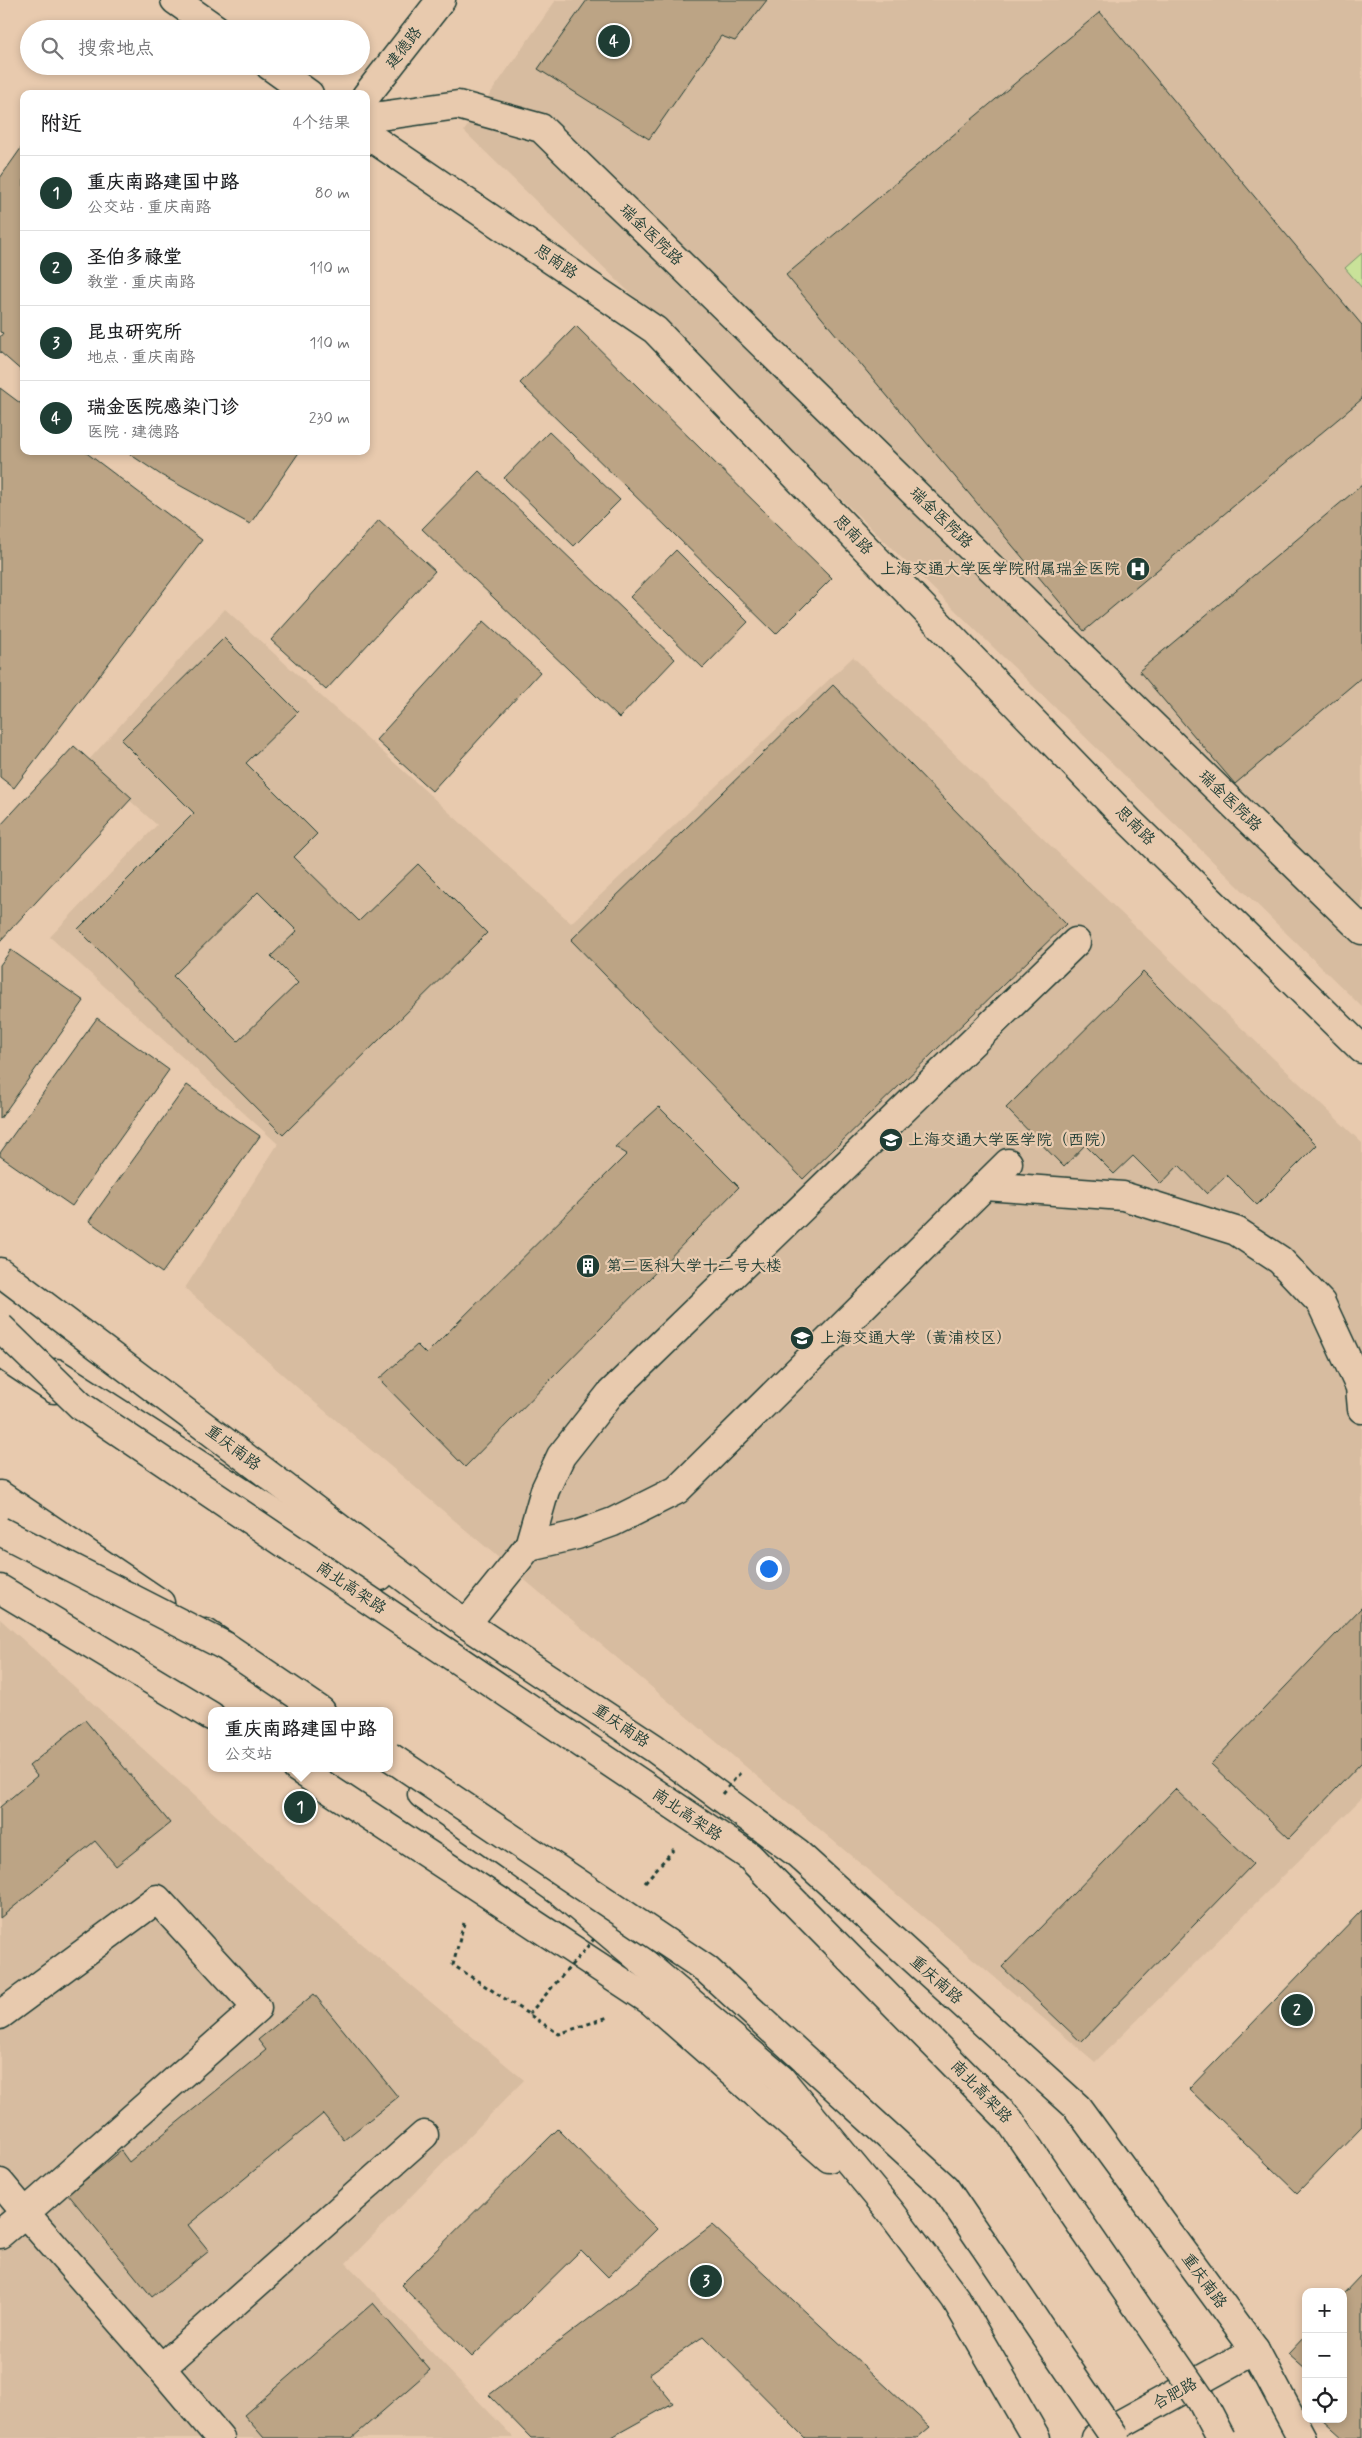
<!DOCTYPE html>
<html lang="zh">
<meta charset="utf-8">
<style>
:root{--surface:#fff;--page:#f6f6f6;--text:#202124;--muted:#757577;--line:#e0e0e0;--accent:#1f3d34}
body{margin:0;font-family:Mynerve,"LXGW WenKai TC",sans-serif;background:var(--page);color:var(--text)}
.controls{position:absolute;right:15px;bottom:15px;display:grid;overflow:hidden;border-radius:10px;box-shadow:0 2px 8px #0003}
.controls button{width:45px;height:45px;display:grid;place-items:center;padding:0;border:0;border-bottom:1px solid var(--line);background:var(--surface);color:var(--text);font:25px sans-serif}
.you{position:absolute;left:768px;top:1568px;width:18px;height:18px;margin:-12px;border:4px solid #fff;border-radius:50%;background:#1a73e8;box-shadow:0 0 0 8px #1a73e833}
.badge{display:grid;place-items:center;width:32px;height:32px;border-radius:50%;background:var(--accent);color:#fff;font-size:16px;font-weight:700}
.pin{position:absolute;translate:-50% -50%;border:2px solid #fff;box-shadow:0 1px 5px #0006}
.popup{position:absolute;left:208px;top:1707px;width:185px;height:65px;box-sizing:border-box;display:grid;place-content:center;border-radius:10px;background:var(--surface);filter:drop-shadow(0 1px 4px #0005);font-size:16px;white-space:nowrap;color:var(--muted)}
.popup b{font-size:19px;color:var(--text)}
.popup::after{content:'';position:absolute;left:50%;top:100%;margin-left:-10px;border:10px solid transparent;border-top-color:var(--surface)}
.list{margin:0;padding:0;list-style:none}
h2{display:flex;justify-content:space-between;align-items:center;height:65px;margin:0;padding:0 20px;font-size:21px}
h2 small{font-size:16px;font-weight:400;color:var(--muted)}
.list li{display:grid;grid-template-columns:32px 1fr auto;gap:15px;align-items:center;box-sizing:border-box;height:75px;padding:0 20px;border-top:1px solid var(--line)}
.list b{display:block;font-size:19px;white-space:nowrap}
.list p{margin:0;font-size:16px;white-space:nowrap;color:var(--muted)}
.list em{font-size:16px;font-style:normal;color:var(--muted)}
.icon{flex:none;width:28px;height:28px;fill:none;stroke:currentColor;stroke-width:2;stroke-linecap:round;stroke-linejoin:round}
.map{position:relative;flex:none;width:1362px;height:2438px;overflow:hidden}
.search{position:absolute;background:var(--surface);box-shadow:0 2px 8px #0003;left:20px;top:20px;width:350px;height:55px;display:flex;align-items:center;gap:12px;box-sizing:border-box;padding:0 18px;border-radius:28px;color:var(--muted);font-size:19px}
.panel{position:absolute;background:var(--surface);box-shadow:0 2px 8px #0003;left:20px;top:90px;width:350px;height:365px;border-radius:10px}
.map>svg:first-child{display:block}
.built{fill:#d7bca0}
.green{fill:#c9e299;stroke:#749066}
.building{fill:#bca485;stroke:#1f3d34;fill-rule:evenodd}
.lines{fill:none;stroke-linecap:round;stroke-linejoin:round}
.minor-casing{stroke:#1f3d34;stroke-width:31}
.major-casing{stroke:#1f3d34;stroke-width:31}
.highway-casing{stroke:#1f3d34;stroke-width:31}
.path{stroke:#1f3d34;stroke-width:3;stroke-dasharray:4 4;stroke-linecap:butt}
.minor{stroke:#e8caae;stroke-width:28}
.major{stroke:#e8caae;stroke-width:28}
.highway{stroke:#e8caae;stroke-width:28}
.highway-bridge-casing{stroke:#1f3d34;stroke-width:31;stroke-linecap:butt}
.path-bridge{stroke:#1f3d34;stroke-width:3;stroke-dasharray:4 4;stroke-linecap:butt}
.highway-bridge{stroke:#e8caae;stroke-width:28}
.labels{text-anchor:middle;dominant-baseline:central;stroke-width:4.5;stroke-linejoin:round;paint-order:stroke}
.street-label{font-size:16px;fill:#1f3d34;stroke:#e8caae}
.poi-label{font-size:16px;fill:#1f3d34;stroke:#e8caae;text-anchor:start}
</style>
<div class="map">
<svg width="1362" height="2438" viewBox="0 0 1362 2438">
<rect width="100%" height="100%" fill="#e8caae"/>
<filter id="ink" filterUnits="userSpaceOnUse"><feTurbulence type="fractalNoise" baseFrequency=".02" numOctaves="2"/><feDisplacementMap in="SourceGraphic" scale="10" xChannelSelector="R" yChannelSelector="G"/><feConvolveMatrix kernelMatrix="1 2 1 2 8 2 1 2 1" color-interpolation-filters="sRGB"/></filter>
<g filter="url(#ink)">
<g class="built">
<polygon points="556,0 1362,0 1362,1007 464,131"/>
<polygon points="225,609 571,923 853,657 1362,1143 1362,1798 1095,2062 299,1389 185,1288 278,1144 50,937 157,825 87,762"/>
<polygon points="0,1619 316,1906 524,2080 346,2263 514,2438 0,2438"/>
</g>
<polygon class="green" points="1362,253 1362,288 1345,268"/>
<g class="building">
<polygon points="587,0 767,0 735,41 721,36 649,139 538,69"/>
<polygon points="1100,12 1362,325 1362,399 1084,631 786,275"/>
<polygon points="24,144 24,373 0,352 0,337 3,333 0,332 0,178"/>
<polygon points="576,326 832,578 776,634 520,383"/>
<polygon points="0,388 24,406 24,451 84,451 202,540 14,788 0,777"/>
<polygon points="549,432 620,500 574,546 504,478"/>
<polygon points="125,451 300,451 250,524 161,475"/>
<polygon points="479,471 675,659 619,718 422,529"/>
<polygon points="1362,485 1362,677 1235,784 1139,671"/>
<polygon points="379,520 435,571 326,690 271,640"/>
<polygon points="676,550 748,622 703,668 630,597"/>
<polygon points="484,621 540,672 432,791 376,740"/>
<path d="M224,638L298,712L246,763L317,834L294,857L359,921L418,864L487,933L283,1135L78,929L194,813L121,740ZM258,892L297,931L271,956L298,983L238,1041L173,976Z"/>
<polygon points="833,685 1066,924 803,1179 571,940"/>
<polygon points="74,746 132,798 0,941 0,826"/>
<polygon points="11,950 84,1001 0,1119 0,965"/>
<polygon points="1143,972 1317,1145 1257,1205 1227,1175 1207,1194 1179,1165 1161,1184 1133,1156 1114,1174 1085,1145 1064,1167 1006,1108"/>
<polygon points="97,1018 169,1070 72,1206 0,1156 0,1153"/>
<polygon points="187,1085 260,1136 162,1273 89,1221"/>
<polygon points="659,1107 739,1187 465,1467 379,1379 417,1345 426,1354 627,1154 615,1147"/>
<polygon points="1362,1607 1362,1762 1289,1838 1211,1764"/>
<polygon points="85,1720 170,1823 116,1866 95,1841 0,1918 0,1807 37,1776 29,1766"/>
<polygon points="1175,1789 1253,1864 1081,2042 1002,1967"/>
<polygon points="1362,1910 1362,2126 1297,2193 1189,2089"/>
<polygon points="314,1994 398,2097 344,2140 323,2114 188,2225 209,2251 152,2297 68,2194 121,2151 129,2162 266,2050 258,2040"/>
<polygon points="558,2129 657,2229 608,2277 581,2250 472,2357 401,2285"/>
<polygon points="712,2225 930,2427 917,2438 805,2438 704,2336 649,2374 673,2403 610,2438 531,2438 489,2395"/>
<polygon points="1362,2274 1362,2438 1343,2438 1322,2419 1343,2419 1343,2294"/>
<polygon points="373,2303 430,2370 352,2438 264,2438 244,2415"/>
<polygon points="1306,2335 1306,2370 1288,2354"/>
</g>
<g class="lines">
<g class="minor-casing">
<g id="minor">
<polyline points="175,0 216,29"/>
<polyline points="270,66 309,94"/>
<polyline points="366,96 441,0"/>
<polyline points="366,118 458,105 541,128 1362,930"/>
<polyline points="366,134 655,330 1129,821 1362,1049"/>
<polyline points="985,1186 1123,1196 1236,1231 1280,1260 1321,1303 1360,1387 1362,1409"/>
<polyline points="529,1546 577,1535 613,1522 677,1490 1008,1163"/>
<polyline points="466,1624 529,1546 545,1490 561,1456 610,1394 1076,942"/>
<polyline points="0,2015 157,1899 257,2008 25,2213 0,2183"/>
<polyline points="0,2234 25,2213 161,2368 424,2135"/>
<polyline points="161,2368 220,2438"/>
<polyline points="1095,2438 1255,2350"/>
</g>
</g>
<g class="major-casing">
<g id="major">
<polyline points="0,1272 466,1624 654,1748 798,1854 1077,2107 1255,2350 1302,2438"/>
<polyline points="56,1373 320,1543 380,1576"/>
<polyline points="0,1513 54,1547"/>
<polyline points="0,1589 211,1716"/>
<polyline points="297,1768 651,2001 829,2158"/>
<polyline points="422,1794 562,1893 781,2079 890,2211 955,2298 1036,2438"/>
</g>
</g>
<g class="highway-casing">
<g id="highway">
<polyline points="0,1353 54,1389"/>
<polyline points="0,1495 160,1603"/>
<polyline points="206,1633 321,1711"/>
</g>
</g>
<polyline class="path" points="464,1923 453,1965 559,2034 608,2017"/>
<use href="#minor" class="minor"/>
<use href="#major" class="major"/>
<use href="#highway" class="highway"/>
<g class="highway-bridge-casing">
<g id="highway-bridge">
<polyline points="0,1327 81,1406 749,1856 1010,2121 1201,2400 1221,2438"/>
<polyline points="0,1531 227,1647"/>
<polyline points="389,1756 706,1969 945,2188 1115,2438"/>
</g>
</g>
<g class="path-bridge">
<polyline points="722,1794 740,1773"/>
<polyline points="645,1882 674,1849"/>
<polyline points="529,2014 594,1939"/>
</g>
<use href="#highway-bridge" class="highway-bridge"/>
</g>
</g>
<defs>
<g id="hospital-disc" transform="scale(1.25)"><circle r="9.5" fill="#1f3d34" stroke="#e8caae"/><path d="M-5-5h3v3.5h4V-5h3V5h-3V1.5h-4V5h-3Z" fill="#fff"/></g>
<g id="school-disc" transform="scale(1.25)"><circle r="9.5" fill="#1f3d34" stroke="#e8caae"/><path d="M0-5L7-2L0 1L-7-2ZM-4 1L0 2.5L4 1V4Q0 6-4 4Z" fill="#fff"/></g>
<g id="building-disc" transform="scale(1.25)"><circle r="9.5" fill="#1f3d34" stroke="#e8caae"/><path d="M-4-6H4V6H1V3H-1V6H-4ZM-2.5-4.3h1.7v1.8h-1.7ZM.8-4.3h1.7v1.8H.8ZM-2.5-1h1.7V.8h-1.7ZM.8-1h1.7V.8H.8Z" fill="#fff"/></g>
<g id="university-disc" transform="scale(1.25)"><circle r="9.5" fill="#1f3d34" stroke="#e8caae"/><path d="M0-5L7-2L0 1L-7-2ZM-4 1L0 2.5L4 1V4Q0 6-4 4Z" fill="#fff"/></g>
</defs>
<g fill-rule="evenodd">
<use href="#hospital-disc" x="1138" y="569"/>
<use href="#school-disc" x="891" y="1140"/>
<use href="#building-disc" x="588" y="1266"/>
<use href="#university-disc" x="802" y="1338"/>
</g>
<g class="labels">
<g class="street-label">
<text transform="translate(404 48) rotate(-52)">建德路</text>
<text transform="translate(651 235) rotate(44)">瑞金医院路</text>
<text transform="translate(556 262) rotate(34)">思南路</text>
<text transform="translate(941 518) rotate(44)">瑞金医院路</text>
<text transform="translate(853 535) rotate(46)">思南路</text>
<text transform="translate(1230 801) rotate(44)">瑞金医院路</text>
<text transform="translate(1135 826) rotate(45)">思南路</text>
<text transform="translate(233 1448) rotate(37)">重庆南路</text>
<text transform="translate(351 1588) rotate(34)">南北高架路</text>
<text transform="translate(621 1726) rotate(34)">重庆南路</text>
<text transform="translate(687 1815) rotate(34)">南北高架路</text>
<text transform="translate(936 1980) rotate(42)">重庆南路</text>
<text transform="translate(981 2092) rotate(46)">南北高架路</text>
<text transform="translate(1204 2281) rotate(54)">重庆南路</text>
<text transform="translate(1175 2394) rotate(-29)">合肥路</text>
</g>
<g class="poi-label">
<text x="1120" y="569" text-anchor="end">上海交通大学医学院附属瑞金医院</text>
<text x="908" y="1140">上海交通大学医学院（西院）</text>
<text x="606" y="1266">第二医科大学十二号大楼</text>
<text x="820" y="1338">上海交通大学（黄浦校区）</text>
</g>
</g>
</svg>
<div class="controls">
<button>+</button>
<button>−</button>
<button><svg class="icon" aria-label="locate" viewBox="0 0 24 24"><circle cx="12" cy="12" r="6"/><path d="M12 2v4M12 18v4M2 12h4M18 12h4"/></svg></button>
</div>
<div class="you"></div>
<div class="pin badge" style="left:300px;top:1807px">1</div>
<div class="popup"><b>重庆南路建国中路</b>公交站</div>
<div class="pin badge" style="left:1297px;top:2010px">2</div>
<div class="pin badge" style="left:706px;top:2281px">3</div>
<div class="pin badge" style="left:614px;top:41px">4</div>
<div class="search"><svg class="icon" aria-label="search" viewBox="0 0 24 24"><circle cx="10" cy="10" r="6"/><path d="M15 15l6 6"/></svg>搜索地点</div>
<section class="panel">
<h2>附近<small>4个结果</small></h2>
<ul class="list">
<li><span class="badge">1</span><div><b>重庆南路建国中路</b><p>公交站 · 重庆南路</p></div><em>80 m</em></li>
<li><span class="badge">2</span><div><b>圣伯多禄堂</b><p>教堂 · 重庆南路</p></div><em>110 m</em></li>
<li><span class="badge">3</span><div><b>昆虫研究所</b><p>地点 · 重庆南路</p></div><em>110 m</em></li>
<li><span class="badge">4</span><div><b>瑞金医院感染门诊</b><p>医院 · 建德路</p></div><em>230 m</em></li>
</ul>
</section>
</div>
